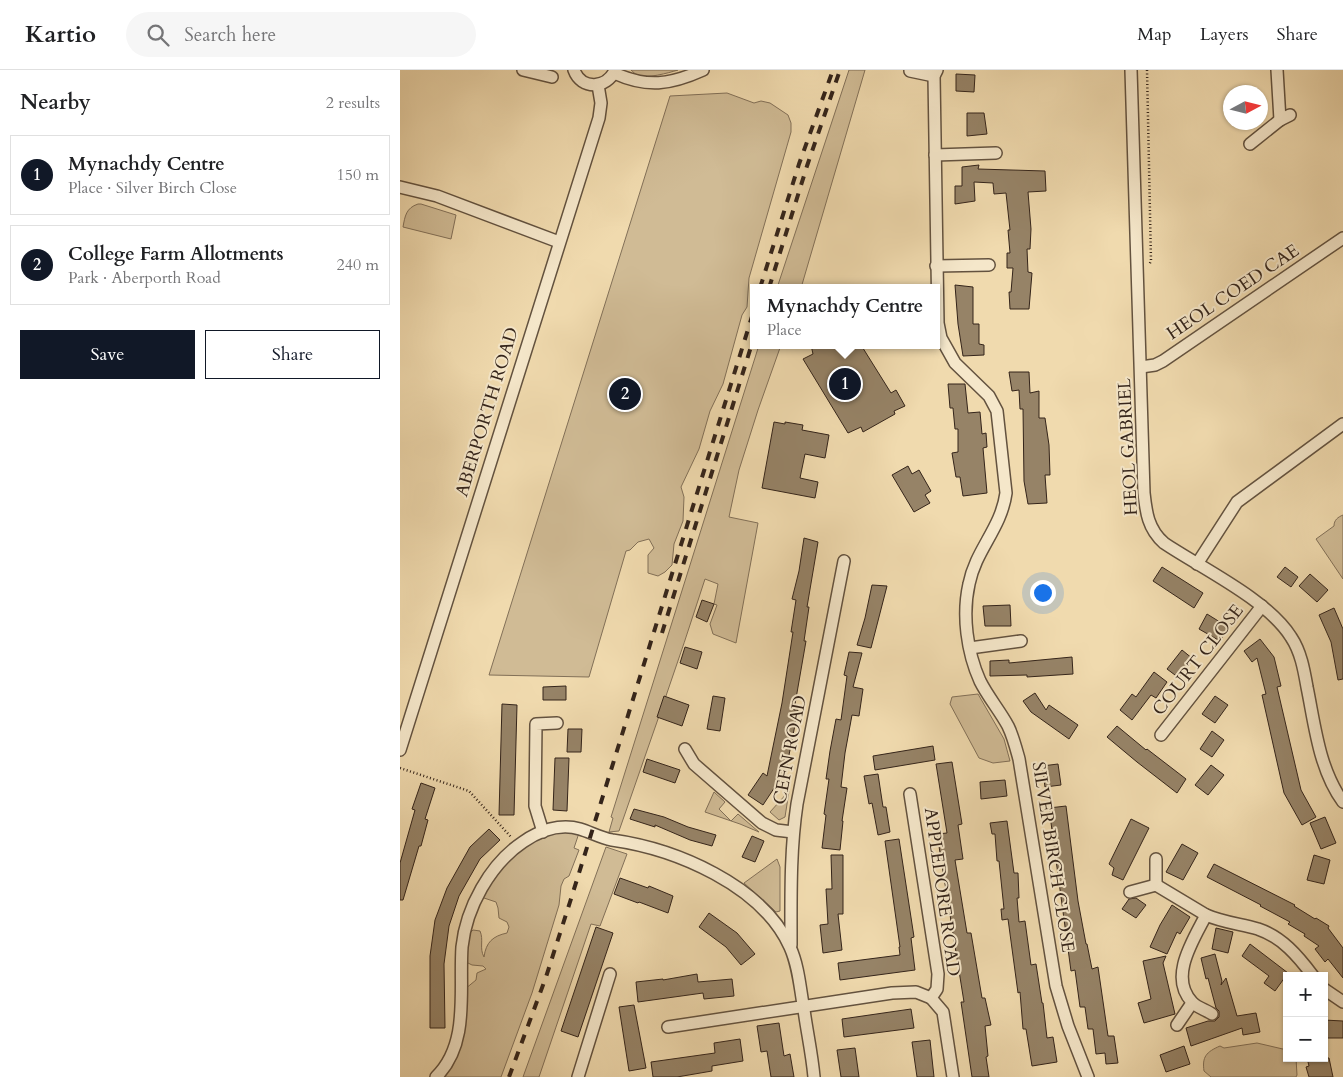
<!DOCTYPE html>
<meta charset="utf-8">
<style>
:root{--surface:#fff;--page:#f6f6f6;--text:#202124;--muted:#757577;--line:#e0e0e0;--accent:#111827}
body{margin:0;font-family:Cardo,serif;background:var(--page);color:var(--text)}
.controls{position:absolute;right:15px;bottom:15px;display:grid;overflow:hidden;border-radius:0px;box-shadow:0 1px 4px #0004}
.controls button{width:45px;height:45px;display:grid;place-items:center;padding:0;border:0;border-bottom:1px solid var(--line);background:var(--surface);color:var(--text);font:25px sans-serif}
.compass{position:absolute;left:823px;top:15px;width:45px;height:45px;border-radius:50%;background:var(--surface);box-shadow:0 1px 4px #0004;rotate:83deg}
.you{position:absolute;left:642px;top:522px;width:18px;height:18px;margin:-12px;border:4px solid #fff;border-radius:50%;background:#1a73e8;box-shadow:0 0 0 8px #1a73e833}
.badge{display:grid;place-items:center;width:32px;height:32px;border-radius:50%;background:var(--accent);color:#fff;font-size:16px;font-weight:700}
.pin{position:absolute;translate:-50% -50%;border:2px solid #fff;box-shadow:0 1px 5px #0006}
.popup{position:absolute;left:350px;top:214px;width:190px;height:65px;box-sizing:border-box;display:grid;place-content:center;border-radius:0px;background:var(--surface);filter:drop-shadow(0 1px 4px #0005);font-size:16px;white-space:nowrap;color:var(--muted)}
.popup b{font-size:19px;color:var(--text)}
.popup::after{content:'';position:absolute;left:50%;top:100%;margin-left:-10px;border:10px solid transparent;border-top-color:var(--surface)}
.list{margin:0;padding:0;list-style:none}
h2{display:flex;justify-content:space-between;align-items:center;height:65px;margin:0;padding:0 20px;font-size:21px}
h2 small{font-size:16px;font-weight:400;color:var(--muted)}
.list li{display:grid;grid-template-columns:32px 1fr auto;gap:15px;align-items:center;box-sizing:border-box;height:80px;margin:0 10px 10px;padding:0 10px;border:1px solid var(--line);border-radius:0px}
.list b{display:block;font-size:19px;white-space:nowrap}
.list p{margin:0;font-size:16px;white-space:nowrap;color:var(--muted)}
.list em{font-size:16px;font-style:normal;color:var(--muted)}
.actions{display:flex;gap:10px;padding:15px 20px}
.actions a{flex:1;padding:11px 0;border:1px solid var(--accent);border-radius:0px;text-align:center;font-size:18px;color:var(--accent)}
.actions .main{background:var(--accent);color:#fff}
.icon{flex:none;width:28px;height:28px;fill:none;stroke:currentColor;stroke-width:2;stroke-linecap:round;stroke-linejoin:round}
.map{position:relative;flex:none;width:943px;height:1007px;overflow:hidden}
header{display:flex;align-items:center;gap:30px;box-sizing:border-box;height:70px;padding:0 25px;background:var(--surface);border-bottom:1px solid var(--line)}
header strong{font-size:24px}
nav{display:flex;gap:28px;margin-inline-start:auto;font-size:18px}
.search{width:350px;height:45px;background:var(--page);display:flex;align-items:center;gap:12px;box-sizing:border-box;padding:0 18px;border-radius:28px;color:var(--muted);font-size:19px}
main{display:flex}
aside{flex:1;background:var(--surface)}
.map>svg:first-child{display:block}
.green{fill:#d0bb95;stroke:#827058}
.building{fill:#968367;stroke:#34241a}
.lines{fill:none;stroke-linecap:round;stroke-linejoin:round}
.street-casing{stroke:#63523f;stroke-width:14}
.path{stroke:#34241a;stroke-width:2.5;stroke-dasharray:1 2.5;stroke-linecap:butt}
.street{stroke:#f5e7ca;stroke-width:11}
.rail{stroke:#34241a;stroke-width:4;stroke-dasharray:9 9;stroke-linecap:butt}
.labels{text-anchor:middle;dominant-baseline:central;stroke-width:4;stroke-linejoin:round;paint-order:stroke}
.street-label{font-size:18px;fill:#34241a;stroke:#f5e7ca}
</style>
<header>
<strong>Kartio</strong>
<div class="search"><svg class="icon" aria-label="search" viewBox="0 0 24 24"><circle cx="10" cy="10" r="6"/><path d="M15 15l6 6"/></svg>Search here</div>
<nav><a>Map</a><a>Layers</a><a>Share</a></nav>
</header>
<main>
<aside>
<h2>Nearby<small>2 results</small></h2>
<ul class="list">
<li><span class="badge">1</span><div><b>Mynachdy Centre</b><p>Place · Silver Birch Close</p></div><em>150 m</em></li>
<li><span class="badge">2</span><div><b>College Farm Allotments</b><p>Park · Aberporth Road</p></div><em>240 m</em></li>
</ul>
<div class="actions"><a class="main">Save</a><a>Share</a></div>
</aside>
<div class="map">
<svg width="943" height="1007" viewBox="0 0 943 1007">
<rect width="100%" height="100%" fill="#f0daae"/>
<filter id="stains"><feTurbulence type="fractalNoise" baseFrequency=".004" numOctaves="4"/><feColorMatrix values="0 0 0 0 .2 0 0 0 0 .09 0 0 0 0 .02 0 0 0 .5 -.17"/></filter>
<radialGradient id="worn" r=".72"><stop offset=".6" stop-color="#630" stop-opacity="0"/><stop offset="1" stop-color="#630" stop-opacity=".3"/></radialGradient>
<g class="green">
<path d="M231,0H278C268,3 247,9 238,5C235,4 233,2 231,0Z"/>
<polygon points="449,0 465,0 401,218 377,218"/>
<polygon points="327,23 354,33 361,31 370,33 388,45 391,53 391,62 349,208 347,237 342,245 323,314 310,341 299,379 281,417 284,427 283,451 274,474 272,495 265,502 258,506 248,503 248,485 254,478 249,469 238,472 230,480 226,481 189,607 89,605 270,26"/>
<path d="M18,134H21L56,145L51,169L3,157C5,146 6,138 18,134Z"/>
<path d="M359,275H381L358,340L339,400L329,447L358,453L336,573L313,564L310,554L317,535L314,534L318,514L305,509C278,594 248,677 219,761L209,762L213,748L211,747Z"/>
<path d="M943,445V509L916,469L934,456C934,450 938,447 943,445Z"/>
<polygon points="578,624 604,669 610,691 593,693 579,688 550,634 552,627"/>
<polygon points="389,721 385,747 379,750 370,742"/>
<polygon points="314,722 325,732 319,739 331,751 338,744 359,762 340,754 305,742"/>
<path d="M168,761L179,763L174,778L179,780L169,806L164,809L161,816L159,835L132,923L101,1007H41L65,919L76,910L77,903L86,899L83,896L72,895L66,892L68,865L73,860L80,861C84,870 79,878 84,887C86,872 93,866 107,863L109,857L107,852L99,848L98,838L96,832L81,827V823L113,784L148,763Z"/>
<polygon points="206,777 227,784 200,856 191,854 139,1007 123,1007"/>
<polygon points="377,789 380,797 380,841 376,842 344,813"/>
<path d="M857,973L887,980V988H896L897,1005L896,1007H811L804,1001C802,987 806,982 820,976L824,978Z"/>
</g>
<g class="building">
<polygon points="556,4 575,5 574,22 556,21"/>
<polygon points="567,43 584,43 587,64 567,66"/>
<polygon points="579,95 578,99 645,101 646,121 628,122 631,159 630,179 627,179 628,202 632,203 629,239 610,239 609,222 611,222 613,198 607,198 607,183 610,183 608,160 610,160 606,123 594,124 593,113 574,112 575,131 555,134 555,116 562,116 562,97"/>
<polygon points="555,215 573,217 573,254 579,254 579,274 584,275 584,285 563,286 558,254"/>
<polygon points="411,275 461,275 491,323 496,320 505,336 494,341 495,344 463,362 461,357 448,363 403,289 413,284"/>
<polygon points="609,302 629,302 630,323 639,321 639,348 645,348 649,375 650,405 645,405 647,433 628,434 624,411 623,339 620,339 619,320 612,321"/>
<polygon points="548,314 565,314 568,343 580,342 582,364 586,363 587,377 583,378 587,423 563,426 560,407 556,407 552,383 558,382 558,359 555,359 553,338 550,338"/>
<polygon points="374,352 385,354 385,352 403,355 402,360 429,365 425,388 405,384 400,408 418,412 415,428 362,418"/>
<polygon points="508,396 512,404 519,400 531,421 525,425 530,433 514,442 492,405"/>
<polygon points="404,468 418,472 407,537 409,537 404,571 406,571 394,640 398,640 386,700 363,735 348,725 363,703 367,706 382,633 393,562 391,562 396,530 392,529 399,501"/>
<polygon points="762,497 803,523 794,538 753,511"/>
<polygon points="885,497 898,507 891,517 877,507"/>
<polygon points="910,504 928,520 917,532 899,516"/>
<polygon points="472,515 487,516 471,578 457,575 465,548"/>
<polygon points="302,530 314,534 307,552 296,547"/>
<polygon points="610,535 611,556 585,556 583,536"/>
<polygon points="934,538 943,559 943,609 938,610 931,572 919,545"/>
<polygon points="807,544 828,557 820,571 799,559"/>
<polygon points="860,569 874,587 881,616 877,617 901,720 916,747 902,755 884,723 862,625 866,624 857,588 852,592 844,581"/>
<polygon points="285,577 302,582 297,599 280,593"/>
<polygon points="782,580 793,589 779,608 767,599"/>
<polygon points="449,582 462,583 453,617 463,619 459,646 452,645 445,683 441,717 447,718 442,751 443,751 440,780 422,778 426,745 424,744 429,709 426,709 430,681 436,649 441,650 447,606 444,605"/>
<polygon points="672,587 673,604 627,607 627,605 590,606 590,591 609,590 609,593"/>
<polygon points="754,602 767,612 756,628 751,625 732,650 720,640 732,624 736,627"/>
<polygon points="166,616 166,630 143,630 143,617"/>
<polygon points="635,623 646,640 649,635 678,655 669,669 631,642 623,631"/>
<polygon points="264,626 289,635 282,656 257,647"/>
<polygon points="313,626 325,628 320,661 307,659"/>
<polygon points="815,626 828,635 815,653 802,644"/>
<polygon points="102,634 117,635 114,745 99,745"/>
<polygon points="717,656 746,680 747,679 786,709 777,723 737,692 707,667"/>
<polygon points="168,659 182,659 181,682 167,682"/>
<polygon points="812,661 824,670 812,687 800,679"/>
<polygon points="533,676 535,690 475,700 473,686"/>
<polygon points="155,688 169,688 167,741 153,740"/>
<polygon points="247,689 280,700 275,713 243,702"/>
<polygon points="552,692 562,754 558,755 563,789 555,790 567,863 571,863 582,928 585,928 591,955 585,956 588,986 586,987 589,1007 572,1007 561,932 564,932 537,764 547,763 536,694"/>
<polygon points="658,694 661,715 645,717 642,696"/>
<polygon points="811,695 824,705 808,725 795,715"/>
<polygon points="478,704 483,737 486,737 490,762 478,765 472,733 469,734 464,706"/>
<polygon points="605,710 607,726 581,729 580,712"/>
<polygon points="21,713 35,718 25,749 28,750 21,776 19,776 3,830 0,830 0,793 15,740 12,739"/>
<polygon points="666,736 678,831 686,874 687,874 692,899 698,897 708,966 714,966 718,993 706,994 705,983 696,984 693,959 688,959 685,937 680,937 675,900 671,901 649,738"/>
<polygon points="234,739 264,747 288,757 316,765 312,776 290,770 255,755 255,757 230,749"/>
<polygon points="925,747 936,773 921,779 910,753"/>
<polygon points="731,749 749,758 723,810 712,805 714,798 709,794"/>
<polygon points="607,751 614,803 618,803 619,828 617,828 619,852 625,851 631,895 636,894 642,933 643,933 647,968 653,967 657,992 632,996 626,959 623,959 620,922 618,923 608,849 602,850 601,839 604,839 599,791 597,791 595,764 592,764 590,753"/>
<polygon points="89,759 100,770 80,789 59,826 49,856 44,894 45,958 30,958 30,886 35,850 47,818 70,777"/>
<polygon points="352,766 364,771 355,792 342,787"/>
<polygon points="499,769 514,867 511,868 515,900 440,910 438,893 500,885 499,877 500,877 485,771"/>
<polygon points="782,774 798,783 783,810 766,802"/>
<polygon points="431,785 443,785 443,844 438,844 442,880 423,883 420,855 428,854 426,819 432,819"/>
<polygon points="914,785 930,790 924,814 907,810"/>
<polygon points="814,794 895,835 894,836 915,849 916,848 929,856 928,858 943,878 943,908 928,889 925,892 915,879 919,876 904,866 905,864 888,854 890,852 860,836 861,835 807,807"/>
<polygon points="220,808 248,818 249,816 273,826 268,843 239,832 238,833 214,824"/>
<polygon points="736,828 746,835 736,848 722,839 729,829"/>
<polygon points="772,835 790,847 780,864 777,862 767,884 750,877 760,855"/>
<polygon points="309,843 337,863 355,884 341,895 326,877 299,857"/>
<polygon points="196,857 213,863 178,967 161,961"/>
<polygon points="816,858 833,862 828,883 812,879"/>
<polygon points="850,874 888,903 875,921 864,913 869,906 842,886"/>
<polygon points="815,884 822,911 821,915 826,908 837,946 856,943 860,962 843,965 842,958 791,976 786,958 808,951 815,951 819,947 819,941 816,938 808,908 806,909 801,888"/>
<polygon points="766,886 763,893 775,944 744,953 738,933 751,929 743,891"/>
<polygon points="297,904 298,912 332,909 334,926 304,929 303,923 238,932 236,912 263,909 263,910"/>
<polygon points="234,935 246,998 229,1001 219,937"/>
<polygon points="511,939 514,958 444,967 442,949"/>
<polygon points="924,950 943,951 943,968 924,968"/>
<polygon points="379,953 384,986 390,984 394,1007 371,1007 367,981 361,982 357,956"/>
<polygon points="340,969 343,991 312,996 312,1001 277,1007 253,1007 251,992 315,983 314,973"/>
<polygon points="530,970 534,1007 517,1007 512,972"/>
<polygon points="784,976 790,994 766,1002 760,985"/>
<polygon points="455,978 459,1007 441,1007 437,980"/>
<polygon points="907,988 929,988 933,1007 909,1007 906,997 909,996"/>
</g>
<g class="lines">
<g class="street-casing">
<g id="street">
<polyline points="123,0 152,7"/>
<path d="M174,0C181,20 207,19 215,0"/>
<path d="M537,0L534,6L538,253L541,268L555,293L589,326L597,341L606,423C601,459 576,479 569,514C562,545 567,582 580,611C588,627 600,641 608,656C613,666 616,678 619,689L656,916L668,956L688,1007"/>
<path d="M731,0L744,423C746,442 748,459 764,473C801,498 867,529 891,567C901,582 904,600 907,617C915,656 919,699 943,732"/>
<polyline points="877,0 880,50"/>
<polyline points="510,1 534,6"/>
<path d="M214,3C247,18 270,15 303,0"/>
<polyline points="850,74 880,50 890,45"/>
<polyline points="535,85 596,83"/>
<polyline points="0,117 37,126 159,172"/>
<polyline points="536,196 589,195"/>
<polyline points="741,297 755,295 763,291 943,168"/>
<polyline points="797,494 837,432 943,354"/>
<polyline points="570,578 621,571"/>
<polyline points="761,665 862,536"/>
<polyline points="285,679 294,694 362,753 376,760 393,762"/>
<polyline points="0,680 199,48 201,33 198,15"/>
<polyline points="510,724 538,904 537,919 531,928 543,942 553,1007"/>
<polyline points="143,762 135,736 136,654 157,653"/>
<polyline points="756,789 756,815"/>
<polyline points="730,822 756,815 806,845"/>
<path d="M391,875C391,827 390,781 397,734L444,491"/>
<polyline points="924,919 943,932"/>
<path d="M812,944C806,940 796,937 792,932C768,907 794,869 806,845C822,852 840,854 858,859C882,867 898,886 913,906"/>
<polyline points="777,955 792,933"/>
<polyline points="268,957 492,923 516,922 531,928"/>
<path d="M36,1007C70,974 59,920 62,877C66,838 90,794 123,772C139,761 160,753 180,759C190,762 201,768 212,770C276,779 362,815 390,877C399,897 400,919 404,940C407,962 412,984 414,1007"/>
<polyline points="178,1007 210,904"/>
</g>
</g>
<g class="path">
<polyline points="747,0 751,191 749,195"/>
<polyline points="0,698 69,721 111,767"/>
</g>
<use href="#street" class="street"/>
<g class="rail">
<polyline points="360,218 399,94 433,0"/>
<polyline points="369,218 407,96 440,0"/>
<polyline points="262,563 354,267"/>
<polyline points="109,1007 146,907 170,832 354,240"/>
</g>
</g>
<g class="labels">
<g class="street-label">
<text transform="translate(833 222) rotate(-34)">HEOL COED CAE</text>
<text transform="translate(87 342) rotate(-73)">ABERPORTH ROAD</text>
<text transform="translate(728 377) rotate(-93)">HEOL GABRIEL</text>
<text transform="translate(798 590) rotate(-52)">COURT CLOSE</text>
<text transform="translate(390 680) rotate(-79)">CEFN ROAD</text>
<text transform="translate(653 787) rotate(81)">SILVER BIRCH CLOSE</text>
<text transform="translate(542 822) rotate(82)">APPLEDORE ROAD</text>
</g>
</g>
<rect width="100%" height="100%" filter="url(#stains)"/>
<rect width="100%" height="100%" fill="url(#worn)"/>
</svg>
<div class="controls">
<button>+</button>
<button>−</button>
</div>
<svg class="compass" viewBox="-18 -18 36 36"><path d="M0-13l5 13h-10z" fill="#e53935"/><path d="M0 13l5-13h-10z" fill="#757577"/></svg>
<div class="you"></div>
<div class="pin badge" style="left:445px;top:314px">1</div>
<div class="popup"><b>Mynachdy Centre</b>Place</div>
<div class="pin badge" style="left:225px;top:324px">2</div>
</div>
</main>
